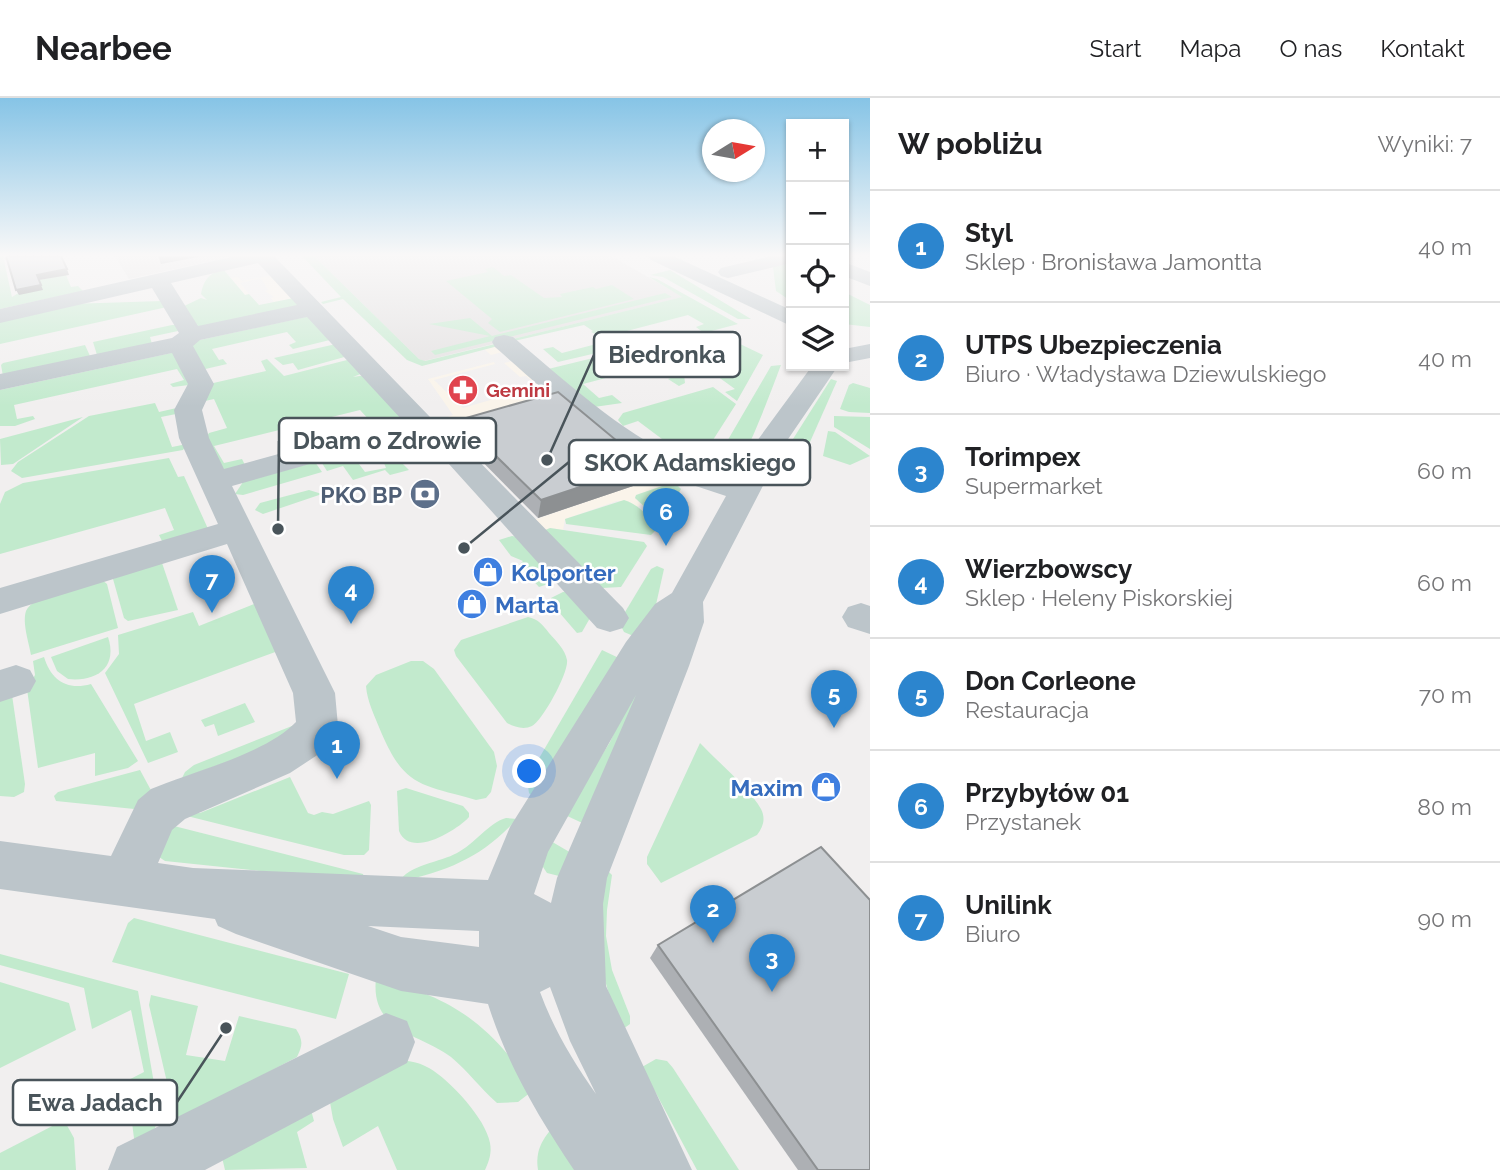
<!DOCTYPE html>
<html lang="pl">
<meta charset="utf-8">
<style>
:root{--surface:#fff;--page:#f2f2f2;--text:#202124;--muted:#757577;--line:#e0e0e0;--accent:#2c85ce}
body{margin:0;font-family:Raleway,sans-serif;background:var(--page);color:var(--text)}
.controls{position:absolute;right:21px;top:21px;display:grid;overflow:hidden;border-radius:0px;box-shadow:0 2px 5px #0004}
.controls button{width:63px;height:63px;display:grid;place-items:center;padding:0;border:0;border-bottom:2px solid var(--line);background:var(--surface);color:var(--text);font:35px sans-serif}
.compass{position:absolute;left:702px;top:21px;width:63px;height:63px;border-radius:50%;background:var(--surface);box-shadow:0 2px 5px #0004;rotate:79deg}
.you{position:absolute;left:530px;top:674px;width:24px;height:24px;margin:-18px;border:5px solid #fff;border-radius:50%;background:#1a73e8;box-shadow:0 0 0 10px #1a73e833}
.badge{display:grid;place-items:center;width:46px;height:46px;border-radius:50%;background:var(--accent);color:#fff;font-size:23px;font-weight:700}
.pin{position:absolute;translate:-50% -58px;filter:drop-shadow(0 2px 4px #0008)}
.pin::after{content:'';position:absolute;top:37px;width:24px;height:21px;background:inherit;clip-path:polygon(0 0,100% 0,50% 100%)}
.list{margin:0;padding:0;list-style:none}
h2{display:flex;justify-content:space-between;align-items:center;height:91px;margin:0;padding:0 28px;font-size:30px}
h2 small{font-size:23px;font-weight:400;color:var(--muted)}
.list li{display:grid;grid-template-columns:46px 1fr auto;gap:21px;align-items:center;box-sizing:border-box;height:112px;padding:0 28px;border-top:2px solid var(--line)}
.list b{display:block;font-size:26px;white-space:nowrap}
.list p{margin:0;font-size:23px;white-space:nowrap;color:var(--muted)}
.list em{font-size:23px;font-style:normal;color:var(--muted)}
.icon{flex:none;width:38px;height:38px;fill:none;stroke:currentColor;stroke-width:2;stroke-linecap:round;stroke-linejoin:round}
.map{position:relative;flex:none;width:870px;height:1072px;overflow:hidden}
header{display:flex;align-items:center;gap:42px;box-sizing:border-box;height:98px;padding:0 35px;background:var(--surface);border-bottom:2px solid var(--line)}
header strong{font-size:33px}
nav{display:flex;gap:38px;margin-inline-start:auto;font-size:24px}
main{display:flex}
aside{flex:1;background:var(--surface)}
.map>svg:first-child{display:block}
.commercial{fill:#faf4ea}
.education{fill:#e2e0e0}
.green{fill:#c2eacd}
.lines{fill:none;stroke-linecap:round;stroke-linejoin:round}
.minor{fill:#bcc5ca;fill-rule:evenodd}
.wall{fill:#adb0b4}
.shaded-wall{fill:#8d9092}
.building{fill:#c9cdd1;stroke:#8d9092;stroke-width:2}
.labels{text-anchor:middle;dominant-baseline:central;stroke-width:5;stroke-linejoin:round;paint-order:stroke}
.far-health-label{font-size:19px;font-weight:bold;fill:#be3a42;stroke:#fff;text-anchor:start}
.service-label{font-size:23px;font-weight:bold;fill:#4e5e75;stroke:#fff;text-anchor:end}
.shop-label{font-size:23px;font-weight:bold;fill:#366cbe;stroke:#fff;text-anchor:start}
.leader{fill:none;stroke:#49545a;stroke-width:2.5}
.callout-dot{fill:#49545a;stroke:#fff;stroke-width:2.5}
.callout{fill:#fff;stroke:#49545a;stroke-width:2.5}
.callout-label{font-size:24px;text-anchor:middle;font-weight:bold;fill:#49545a}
</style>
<header>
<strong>Nearbee</strong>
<nav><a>Start</a><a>Mapa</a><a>O nas</a><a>Kontakt</a></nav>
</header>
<main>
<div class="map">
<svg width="870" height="1072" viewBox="0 0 870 1072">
<rect width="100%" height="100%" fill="#f1efef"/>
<g class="commercial">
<polygon points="273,177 294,200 274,204 271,200 274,199 265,193 268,192 261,180 240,185 249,196 245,197 231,180 238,179 242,183"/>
<polygon points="502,247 531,256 544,267 544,272 586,306 586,317 576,321 626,362 668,386 636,397 635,400 642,407 636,409 630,404 617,403 565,421 563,432 550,430 543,433 534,422 641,384 556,311 457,340 439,322 453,317 428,281 494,264 495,266 434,282 463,310 538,288 526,278 520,279 504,265 520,261 510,252 491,257 484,251"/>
</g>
<g class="education">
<polygon points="115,158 234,158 129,181"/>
<polygon points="314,158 611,158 683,199 424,263 419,261"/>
</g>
<g class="green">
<polygon points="0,158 3,158 12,199 39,182 66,177 71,189 78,188 83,193 0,211"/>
<polygon points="302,158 314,158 419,261 425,263 499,245 502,247 422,268 407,262 343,201 323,206 321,204 341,199"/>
<polygon points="791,162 791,203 776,193 773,169"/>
<polygon points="493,169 504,178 511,177 544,200 562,199 560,196 593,189 596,191 612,187 634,201 500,234 488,225 492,221 446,183 488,174 485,171"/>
<path d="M223,171L245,197L249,196L259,207L294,200L300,207L194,231L192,228L198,226L192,227L182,209L201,200L207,202L201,196C204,182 208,176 223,171Z"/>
<polygon points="670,172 751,221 738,221 663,179 650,177"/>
<polygon points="649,179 657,181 738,226 704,235 696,229 704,226 688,217 623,234 638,245 649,242 660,249 656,252 623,248 591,234 593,233 584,227 514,243 509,242 682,199"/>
<polygon points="844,194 870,207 870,229 844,226"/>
<polygon points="665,195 672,199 435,257 431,253 490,238 429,226 470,220 492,238"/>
<polygon points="162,203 167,209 0,246 0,222 69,206"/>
<polygon points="310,218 334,241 293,251 289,247 296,244 287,234 212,251 219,262 223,261 227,266 201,272 186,245"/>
<polygon points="172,227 177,227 178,233 150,239 152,246 97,257 93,244"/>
<polygon points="598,240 618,250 558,264 543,251 553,249 562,255 604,244"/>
<polygon points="336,246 348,258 298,272 293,265 283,267 274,260"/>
<polygon points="740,246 763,257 737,303 725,294 735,291 717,278 705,280 678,263 674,256 678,251 691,247 704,256"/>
<polygon points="85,247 90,258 3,278 1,267 3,265"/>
<polygon points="630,251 650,253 684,276 685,285 679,288 668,281 676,278 659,266 583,286 599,300 612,297 622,305 594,309 544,272"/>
<polygon points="176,254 189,287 173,289 170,286 184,282 177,271 14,307 17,321 33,318 35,321 15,328 0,328 0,292"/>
<polygon points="267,261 284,278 351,261 363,275 353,279 366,277 409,322 363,337 357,330 372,325 360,312 214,348 224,365 242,361 246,369 223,374 204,343 209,335 227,330 214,301 196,305 209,286 266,273 261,263"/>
<path d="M781,267C774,285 744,369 730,376C724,379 714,376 708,376L771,268Z"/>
<polygon points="831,281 837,283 806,353 796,347 793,341"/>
<polygon points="853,285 870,290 870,315 849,314 840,311 849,287"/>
<polygon points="713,289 736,306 697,367 683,365 690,356 670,347 638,323 623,328 618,322 623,315"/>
<polygon points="155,305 159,314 181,309 176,316 161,319 172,349 187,346 183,352 22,380 11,373 18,364 89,318"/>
<polygon points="834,318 870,319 870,351 834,329"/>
<polygon points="83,319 13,366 1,367 0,341"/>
<polygon points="828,333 835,334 870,358 850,367 823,358"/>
<polygon points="393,350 396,354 359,366 365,374 386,370 384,365 398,361 409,372 390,377 385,372 353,382 343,368 327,373 318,359 336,354 342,363"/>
<polygon points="169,360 178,379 184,378 209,433 164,447 159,437 174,432 165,410 0,456 0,406 5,394 23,385"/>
<polygon points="315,364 322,374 243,397 235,396 243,384"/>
<polygon points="668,386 677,387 681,391 664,419 655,418 635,400 636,397"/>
<polygon points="309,392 322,396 263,416 255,412 260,405"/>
<path d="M624,402C636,405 653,420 656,432L651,437L566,426L565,421Z"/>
<polygon points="550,430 644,444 647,448 621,489 602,490 543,433"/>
<polygon points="512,438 523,440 560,482 539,489 519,467 523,463 511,458 499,442"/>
<polygon points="161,462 178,512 128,523 124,520 113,481"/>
<polygon points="657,468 664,471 655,511 638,540 624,534 619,524 651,471"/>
<path d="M102,482L107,486L118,530L31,557C29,545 22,525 26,513C33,496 85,487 102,482Z"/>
<polygon points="563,494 567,494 590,520 582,534 577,535 552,506 551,500"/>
<polygon points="259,504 278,553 134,606 146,643 170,634 178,654 148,665 105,575 119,556 118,537 193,514 199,528"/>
<path d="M528,519C538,521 543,527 549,535C556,543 565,551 567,562C569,574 543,622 532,628C524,632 514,629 507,625L456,558L454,552L461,542Z"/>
<path d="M108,539C118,569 97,584 68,581L57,573L51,559Z"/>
<polygon points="602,552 623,562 533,699 529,695 527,681"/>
<path d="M44,559C51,582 67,593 91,586L138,663L128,670L95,678V655L38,670L27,591L35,577L33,563Z"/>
<path d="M411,563H423L434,571L494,654L497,668L491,694L486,700L476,702C421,686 405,690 381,634C375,619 367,603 366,588L376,577Z"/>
<polygon points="644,570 657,575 591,729 565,717 610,644"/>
<polygon points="0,597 12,597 25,686 24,694 14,699 0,698"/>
<polygon points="245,605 255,624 218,638 214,626 205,629 201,622"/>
<polygon points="297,626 280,645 182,680 185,674 194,667"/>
<path d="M700,645C716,662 751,692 761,711C766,721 763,729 757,737L661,785L647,766V759Z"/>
<polygon points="140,672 153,696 144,712 56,703 54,698 58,694"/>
<polygon points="290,679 308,715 314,717 322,714 333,716 369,703 371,707 369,752 364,757 344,757 179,716 200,715"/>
<path d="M406,690L463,708L469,715V719C456,733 410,761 399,733L397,693Z"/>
<path d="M506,720L517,721C481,760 450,772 399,784C408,767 441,764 457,755C473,747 490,724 506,720Z"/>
<polygon points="162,728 174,728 363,776 365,784 165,763 159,759"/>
<polygon points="549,742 578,759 563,779 547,775 541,766"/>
<polygon points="605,770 612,777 607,812 606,838 612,872 630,918 630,926 623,931 612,907 599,861"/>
<polygon points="134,820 349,876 336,921 112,864 128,825"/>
<polygon points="0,856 138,893 159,1014 153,1038 135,1048 129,1001 110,1010 107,993 144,974 131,912 92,931 84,890 0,867"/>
<path d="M376,880C456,901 486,924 535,991L518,1004L497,1005C480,990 468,973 451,959C418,935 370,933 376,880Z"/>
<polygon points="0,884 69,905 76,932 0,970"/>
<path d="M151,897L198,908L186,957L225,963L239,918L296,931C303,942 303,947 297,959L176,1023L149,907Z"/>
<polygon points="656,961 667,963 673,970 739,1072 697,1072 642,969"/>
<path d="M392,962C405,962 417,963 429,970C450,982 486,1021 490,1045C492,1055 489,1063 485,1072H397L378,1028L343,1049L333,1021L328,993Z"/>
<polygon points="308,1001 314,1023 297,1034 307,1070 225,1072 220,1051"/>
<polygon points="64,1022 74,1040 76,1072 0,1072 0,1055"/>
<path d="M555,1027L580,1072H538C535,1053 542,1041 555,1027Z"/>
</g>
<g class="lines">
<g class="minor">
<path d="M236,158H274L431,320L459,343L623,510L629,520L623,530L610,534L597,530L439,355L416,336L232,388L335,595L338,628L325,652L290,675L185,721L172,732L158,765L193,770L488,782L510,729L626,544L655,506L672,495L726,398C702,390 677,383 654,371C595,340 545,293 495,249L492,244L495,239L504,237L513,239C561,279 622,336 679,360C698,368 717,374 736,380L754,347L812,268H838L784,347L703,504L704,524L689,568L607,780L603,806L606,888L692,1072H574C539,1020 507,966 488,906L401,893L236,836L218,828L215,821L0,791V743L111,758L138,702L151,691C192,674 267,655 296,624L293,595L227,446L0,516V490L218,426L179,340L174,312L188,286L172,255L0,292V276L172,240L179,235L152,190L0,225V211ZM258,165L297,207L198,228L171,185ZM307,219L402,322L224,371L209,340L202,312L214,286L193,248L200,242ZM636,597L557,780L551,805L534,796L548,754ZM368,828L479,833V849L401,839ZM550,889L570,943L596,996C574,965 553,930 540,894Z"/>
<polygon points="648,158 673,158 791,212 791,228 651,162"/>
<polygon points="771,158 791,158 791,165 728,180 721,178 718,174 721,170"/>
<polygon points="844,164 870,174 870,188 844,178"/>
<polygon points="870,246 870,260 844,265 844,251"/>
<polygon points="861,505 870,508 870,536 848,529 842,519 848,509"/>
<polygon points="16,567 30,572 36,583 30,594 0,604 0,572"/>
<polygon points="386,915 407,923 415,944 407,965 205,1072 108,1072 117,1049"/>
</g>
</g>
<g class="wall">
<polygon points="459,322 646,367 642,385 538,420 458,339"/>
<polygon points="658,847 870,1072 798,1072 650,860"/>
</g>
<g class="shaded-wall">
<polygon points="158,158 198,158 198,159 161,166"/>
<polygon points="67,171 69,177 39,182 37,177"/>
<polygon points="41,187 43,192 19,197 16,192"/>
<polygon points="646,367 642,385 538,420 541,402"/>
</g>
<g class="building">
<polygon points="6,158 61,158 67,171 37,177 41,187 16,192"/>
<polygon points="558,294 646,367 541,402 459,322"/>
<polygon points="821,749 870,802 870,1072 818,1072 658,847"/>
</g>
<linearGradient id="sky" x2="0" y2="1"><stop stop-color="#86c4e6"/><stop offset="0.51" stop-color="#f9f8f8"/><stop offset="1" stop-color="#f9f8f8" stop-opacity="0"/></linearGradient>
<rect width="870" height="308" fill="url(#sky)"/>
<defs>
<g id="pharmacy-disc" transform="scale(1.575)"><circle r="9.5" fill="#e0444e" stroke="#fff"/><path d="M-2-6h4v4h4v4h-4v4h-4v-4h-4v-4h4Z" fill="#fff"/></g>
<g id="bank-disc" transform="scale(1.575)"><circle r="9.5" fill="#5c6f8a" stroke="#fff"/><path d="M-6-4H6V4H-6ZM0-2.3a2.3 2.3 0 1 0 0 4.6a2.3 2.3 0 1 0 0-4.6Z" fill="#fff"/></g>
<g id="shop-disc" transform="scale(1.575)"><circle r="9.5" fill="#3f7fe0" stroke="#fff"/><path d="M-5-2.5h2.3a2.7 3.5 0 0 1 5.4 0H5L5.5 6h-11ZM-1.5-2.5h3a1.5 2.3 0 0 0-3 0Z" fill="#fff"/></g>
</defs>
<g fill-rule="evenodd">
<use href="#pharmacy-disc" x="463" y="292"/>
<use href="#bank-disc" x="425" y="396"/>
<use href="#shop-disc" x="488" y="474"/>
<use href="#shop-disc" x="472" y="506"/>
<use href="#shop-disc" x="826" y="689"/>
</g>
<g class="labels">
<g class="far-health-label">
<text x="486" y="292">Gemini</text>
</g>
<g class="service-label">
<text x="402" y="396">PKO BP</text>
</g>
<g class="shop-label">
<text x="511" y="474">Kolporter</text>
<text x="495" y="506">Marta</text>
<text x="803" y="689" text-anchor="end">Maxim</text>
</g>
</g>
<path class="leader" d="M547 362L594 257M278 431L279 343M464 450L569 364M226 930L177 1004"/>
<g class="callout-dot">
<circle cx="547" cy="362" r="7"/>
<circle cx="278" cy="431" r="7"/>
<circle cx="464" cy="450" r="7"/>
<circle cx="226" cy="930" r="7"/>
</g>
<g class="callout">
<rect x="594" y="234" width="146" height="45" rx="7"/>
<rect x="279" y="320" width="217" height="45" rx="7"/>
<rect x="569" y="342" width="241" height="45" rx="7"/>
<rect x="13" y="982" width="164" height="45" rx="7"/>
</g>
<g class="callout-label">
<text x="667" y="265">Biedronka</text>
<text x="387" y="351">Dbam o Zdrowie</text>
<text x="690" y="373">SKOK Adamskiego</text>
<text x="95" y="1013">Ewa Jadach</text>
</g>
</svg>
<div class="controls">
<button>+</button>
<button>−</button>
<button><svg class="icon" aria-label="locate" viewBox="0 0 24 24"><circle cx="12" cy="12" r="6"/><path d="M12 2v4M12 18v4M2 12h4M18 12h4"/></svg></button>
<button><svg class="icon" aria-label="layers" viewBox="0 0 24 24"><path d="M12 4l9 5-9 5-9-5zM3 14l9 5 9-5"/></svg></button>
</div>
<svg class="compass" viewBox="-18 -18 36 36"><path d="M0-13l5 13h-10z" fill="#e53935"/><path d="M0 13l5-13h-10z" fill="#757577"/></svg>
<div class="you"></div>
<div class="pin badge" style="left:337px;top:681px">1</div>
<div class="pin badge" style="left:713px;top:845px">2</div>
<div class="pin badge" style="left:772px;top:894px">3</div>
<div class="pin badge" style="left:351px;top:526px">4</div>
<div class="pin badge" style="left:834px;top:630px">5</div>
<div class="pin badge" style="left:666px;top:448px">6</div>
<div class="pin badge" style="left:212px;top:515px">7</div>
</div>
<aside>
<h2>W pobliżu<small>Wyniki: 7</small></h2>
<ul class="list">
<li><span class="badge">1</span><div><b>Styl</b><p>Sklep · Bronisława Jamontta</p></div><em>40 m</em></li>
<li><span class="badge">2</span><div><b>UTPS Ubezpieczenia</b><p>Biuro · Władysława Dziewulskiego</p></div><em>40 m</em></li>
<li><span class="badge">3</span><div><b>Torimpex</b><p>Supermarket</p></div><em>60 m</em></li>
<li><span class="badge">4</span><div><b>Wierzbowscy</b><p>Sklep · Heleny Piskorskiej</p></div><em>60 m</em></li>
<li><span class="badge">5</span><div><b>Don Corleone</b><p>Restauracja</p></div><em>70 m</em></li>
<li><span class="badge">6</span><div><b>Przybyłów 01</b><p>Przystanek</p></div><em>80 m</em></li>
<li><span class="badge">7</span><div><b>Unilink</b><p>Biuro</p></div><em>90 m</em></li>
</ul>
</aside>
</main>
